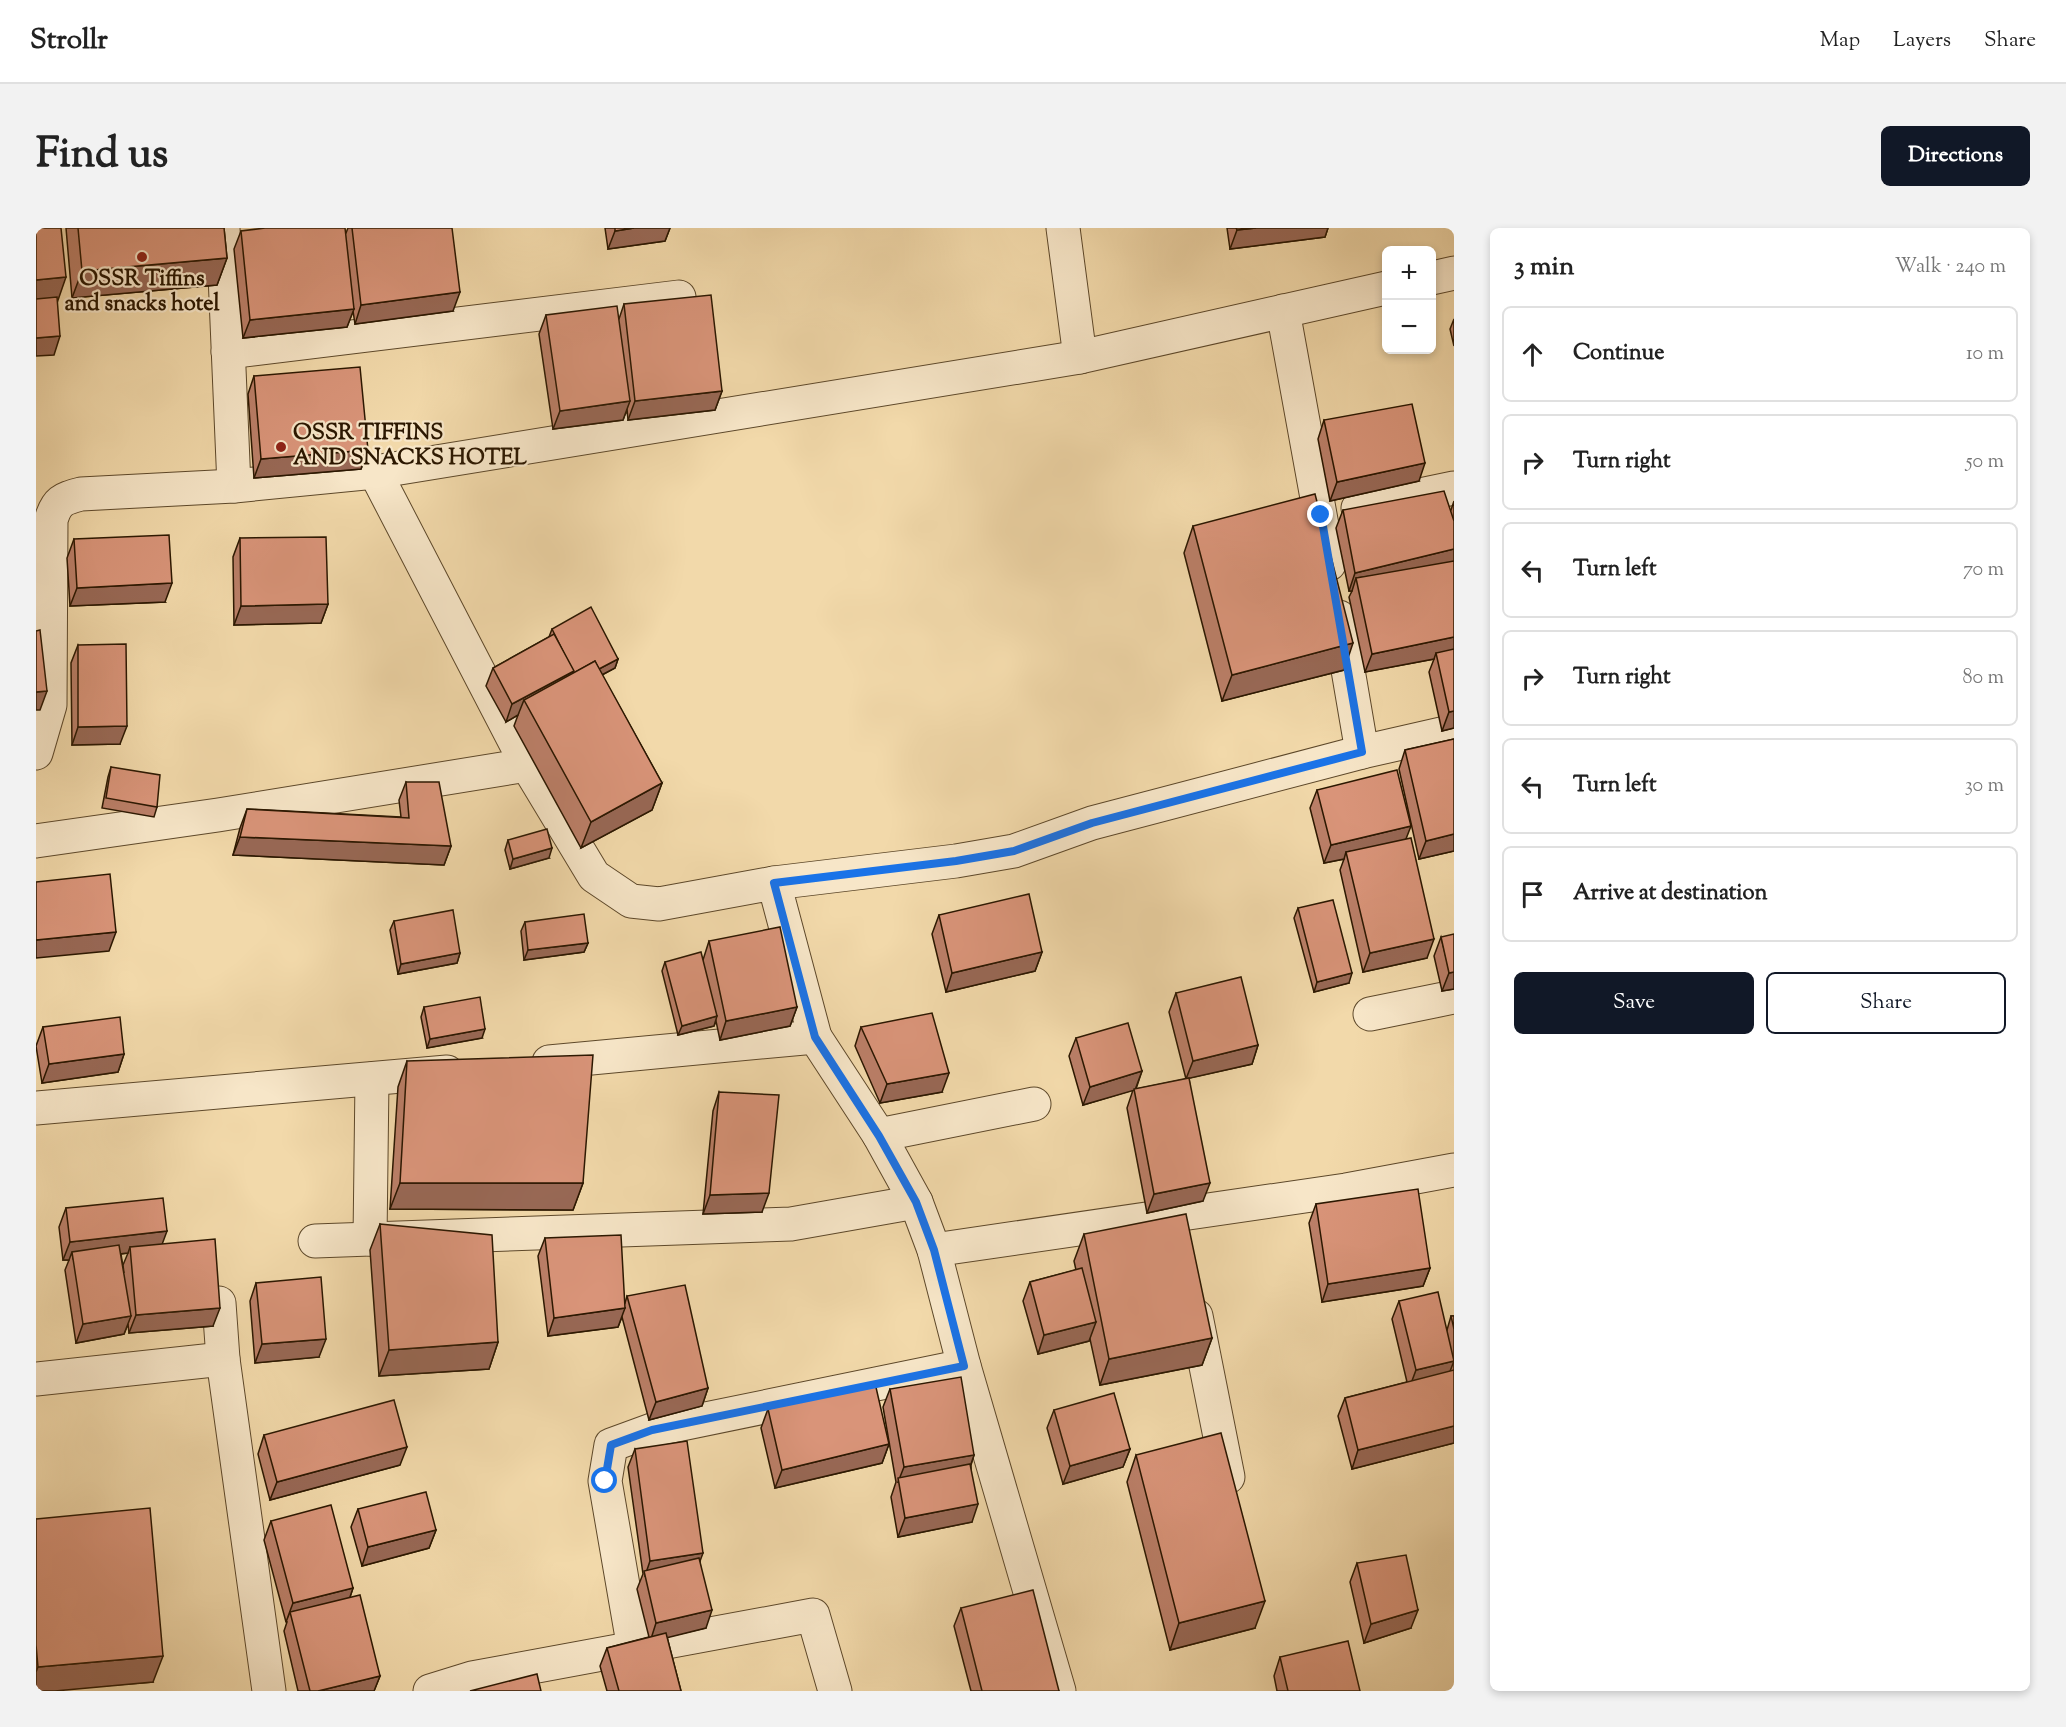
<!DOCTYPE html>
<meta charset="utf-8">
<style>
:root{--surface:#fff;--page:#f2f2f2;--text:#222;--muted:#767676;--line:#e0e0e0;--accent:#111827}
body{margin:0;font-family:"Sorts Mill Goudy",serif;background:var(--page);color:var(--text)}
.controls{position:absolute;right:18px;top:18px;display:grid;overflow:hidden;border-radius:9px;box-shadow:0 3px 9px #0003}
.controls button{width:54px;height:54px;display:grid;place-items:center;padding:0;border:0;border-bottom:2px solid var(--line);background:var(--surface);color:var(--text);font:30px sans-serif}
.stop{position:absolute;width:18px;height:18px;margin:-14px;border:4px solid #1a73e8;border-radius:50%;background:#fff}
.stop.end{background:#1a73e8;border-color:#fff;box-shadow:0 2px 6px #0008}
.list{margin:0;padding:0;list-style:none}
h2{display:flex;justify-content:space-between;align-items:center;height:78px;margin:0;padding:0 24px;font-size:26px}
h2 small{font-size:20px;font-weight:400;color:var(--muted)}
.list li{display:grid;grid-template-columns:39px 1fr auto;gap:18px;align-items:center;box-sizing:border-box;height:96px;margin:0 12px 12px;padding:0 12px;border:2px solid var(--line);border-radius:9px}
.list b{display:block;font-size:22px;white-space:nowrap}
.list em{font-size:20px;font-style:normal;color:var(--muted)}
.actions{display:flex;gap:12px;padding:18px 24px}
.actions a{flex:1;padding:14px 0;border:2px solid var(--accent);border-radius:9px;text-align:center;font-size:21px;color:var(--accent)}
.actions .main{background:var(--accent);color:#fff}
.icon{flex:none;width:33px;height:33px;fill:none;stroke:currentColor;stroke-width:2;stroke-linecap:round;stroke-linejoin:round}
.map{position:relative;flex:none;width:1418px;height:1463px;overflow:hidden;border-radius:9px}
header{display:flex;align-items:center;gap:36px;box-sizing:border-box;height:84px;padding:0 30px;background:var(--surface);border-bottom:2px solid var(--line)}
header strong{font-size:28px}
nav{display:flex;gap:33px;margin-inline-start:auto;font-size:21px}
.intro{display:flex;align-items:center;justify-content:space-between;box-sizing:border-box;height:144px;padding:0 36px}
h1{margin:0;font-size:42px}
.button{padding:15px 27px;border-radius:9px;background:var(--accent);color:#fff;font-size:21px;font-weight:700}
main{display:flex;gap:36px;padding:0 36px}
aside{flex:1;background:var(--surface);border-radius:9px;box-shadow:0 3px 9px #0003}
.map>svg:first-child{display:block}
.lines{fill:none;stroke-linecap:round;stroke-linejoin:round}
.minor-casing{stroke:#5d482a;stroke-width:35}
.minor{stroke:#f7e6c8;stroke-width:33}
.wall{fill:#bb7f68;stroke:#2b1700;stroke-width:1.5;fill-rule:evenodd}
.shaded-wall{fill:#986855;stroke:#2b1700;stroke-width:1.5}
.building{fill:#d99479;stroke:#2b1700;stroke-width:1.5}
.route{stroke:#1a73e8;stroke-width:8}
.poi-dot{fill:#8f2418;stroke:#f7e6c8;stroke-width:2}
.labels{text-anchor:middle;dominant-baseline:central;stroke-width:4.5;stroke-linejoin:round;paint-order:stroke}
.poi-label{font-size:22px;font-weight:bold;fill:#2b1700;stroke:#f7e6c8}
</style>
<header>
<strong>Strollr</strong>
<nav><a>Map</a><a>Layers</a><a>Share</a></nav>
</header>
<div class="intro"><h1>Find us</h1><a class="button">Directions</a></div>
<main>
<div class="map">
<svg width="1418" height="1463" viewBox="0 0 1418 1463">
<rect width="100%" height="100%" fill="#f2d9aa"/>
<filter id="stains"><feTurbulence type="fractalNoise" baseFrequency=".00333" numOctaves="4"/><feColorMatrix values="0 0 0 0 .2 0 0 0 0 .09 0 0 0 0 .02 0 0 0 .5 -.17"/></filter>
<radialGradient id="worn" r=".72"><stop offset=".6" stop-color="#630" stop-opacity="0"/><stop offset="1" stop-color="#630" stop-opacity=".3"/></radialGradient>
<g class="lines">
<g class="minor-casing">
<g id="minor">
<polyline points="187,0 198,258"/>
<polyline points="1027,0 1044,129"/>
<polyline points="1396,50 1418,45"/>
<polyline points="1247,83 1293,336"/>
<polyline points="192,124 643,69"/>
<polyline points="339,244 491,537 558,648 595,673 623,676 738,655 779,809"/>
<polyline points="1322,280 1418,260"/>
<polyline points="1303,389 1326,524"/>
<path d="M0,525L14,477L15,292C21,272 27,271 45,266L198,258L339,244L1044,129L1350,60"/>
<polyline points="0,613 182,587 491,537"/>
<polyline points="738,655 920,633 978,623 1056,595 1326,524 1418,503"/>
<polyline points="1334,786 1418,769"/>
<polyline points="513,834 779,809 843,907 880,974 898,1022 928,1138 1023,1463"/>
<polyline points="0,880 411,844"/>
<polyline points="843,907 998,876"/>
<polyline points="334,1011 336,851"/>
<polyline points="279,1013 755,996 880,974"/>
<polyline points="898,1022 1310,962 1418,942"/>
<polyline points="183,1075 187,1131 233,1463"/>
<polyline points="1160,1088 1192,1249"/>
<polyline points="0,1151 187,1131"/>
<polyline points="598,1421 569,1253 575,1217 616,1202 928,1138"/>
<polyline points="394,1463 436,1450 777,1387 799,1463"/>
</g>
</g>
<use href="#minor" class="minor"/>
</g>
<g class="wall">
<polygon points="30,0 188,0 191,30 181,57 36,70"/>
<polygon points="312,0 316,0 417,83 319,96 317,83 311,99 207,110 198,21 205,3 310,5"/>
<polygon points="569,0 634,0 629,13 572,21"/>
<polygon points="1191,0 1292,0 1289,9 1194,21"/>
<polygon points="588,76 686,163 679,182 592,192 591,181 587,192 517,201 503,106 510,87 583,91"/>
<polygon points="1418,91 1418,118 1414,101"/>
<polygon points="218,148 332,222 325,241 218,250 212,166"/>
<polygon points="1288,192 1383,253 1294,273 1282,211"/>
<polygon points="1418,273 1418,500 1406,503 1393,444 1398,431 1329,444 1313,369 1316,363 1313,363 1300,300 1307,282 1415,282"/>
<polygon points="1157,298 1308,442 1186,473 1148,325"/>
<polygon points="204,310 292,376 285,395 198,397 197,329"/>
<polygon points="38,311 129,374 34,378 31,330"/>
<polygon points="516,401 582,431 579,440 566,447 626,555 616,582 545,620 478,498 482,487 470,494 450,458 457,440 513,409"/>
<polygon points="42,417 84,516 36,517 35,435"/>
<polygon points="1418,511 1418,623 1383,631 1363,541 1369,522"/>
<polygon points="75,539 121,579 118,589 66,580 72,549"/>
<polygon points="370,554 415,618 408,637 197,627 204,600 211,581 365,589 363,572"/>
<polygon points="1281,562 1370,611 1391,730 1327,744 1304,642 1308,631 1288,635 1274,580"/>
<polygon points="472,612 513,630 474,641 469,622"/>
<polygon points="1262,680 1313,755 1278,764 1258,690"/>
<polygon points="903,687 1006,724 999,743 910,764 896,706"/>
<polygon points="358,693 424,725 421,735 362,746 354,702"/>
<polygon points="489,694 552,715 548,724 488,732 485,703"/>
<polygon points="1405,709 1418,761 1406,763 1398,728"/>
<polygon points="673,713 761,779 754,798 684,812 680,793 678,798 642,807 626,743 629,734 667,732"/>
<polygon points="1140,765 1222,817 1216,836 1153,850 1167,973 1111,985 1091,880 1097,862 1047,877 1033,828 1040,810 1106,843 1100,861 1150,851 1133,784"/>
<polygon points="388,779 446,810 391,820 385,789"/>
<polygon points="7,799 88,826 82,844 6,855 0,818"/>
<polygon points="825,799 906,864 844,875 819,818"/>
<polygon points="371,833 547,955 537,982 354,981 362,859"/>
<polygon points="683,864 726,984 667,986 677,883"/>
<polygon points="1280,976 1394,1040 1387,1058 1286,1074 1273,995"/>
<path d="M30,980L126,1016L177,1098L93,1105L92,1096L88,1106L40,1115L29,1042L33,1032H27L23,999ZM92,1025L87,1037L88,1045L85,1026Z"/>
<polygon points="344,996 462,1114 453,1141 343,1148 334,1022"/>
<polygon points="1048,1006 1176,1110 1166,1137 1064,1157 1054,1111 1053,1113 1002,1126 987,1073 994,1054 1040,1042 1038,1033"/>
<polygon points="509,1010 589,1075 591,1068 672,1160 666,1178 613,1192 586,1089 582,1099 512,1108 502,1028"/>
<polygon points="220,1055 283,1129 219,1135 214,1073"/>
<polygon points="1363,1073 1411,1102 1415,1088 1418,1088 1418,1215 1316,1241 1302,1188 1309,1170 1371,1154 1356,1091"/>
<polygon points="854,1161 938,1227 935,1237 936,1294 862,1309 855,1269 860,1254 847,1179"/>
<polygon points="732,1181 853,1216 846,1235 739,1260 725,1200"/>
<polygon points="1018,1182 1094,1221 1087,1239 1027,1256 1011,1200"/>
<polygon points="228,1207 364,1237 234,1272 222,1226"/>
<polygon points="599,1221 664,1333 670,1400 631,1409 645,1463 571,1463 564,1438 571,1420 613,1409 601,1361 607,1346 592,1239"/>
<polygon points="1100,1227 1219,1400 1134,1422 1091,1254"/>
<polygon points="322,1281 400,1302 393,1320 326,1338 315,1299"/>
<polygon points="0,1291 117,1454 0,1463"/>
<polygon points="235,1293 317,1360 314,1369 344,1448 338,1463 262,1463 248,1403 251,1394 250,1394 228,1312"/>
<polygon points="1321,1335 1375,1400 1328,1415 1314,1354"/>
<polygon points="925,1380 1023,1463 935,1463 918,1398"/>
<polygon points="1244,1429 1324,1463 1241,1463 1238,1448"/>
</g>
<g class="shaded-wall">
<polygon points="598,0 634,0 629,13 572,21 579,3"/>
<polygon points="1220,0 1292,0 1289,9 1194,21 1201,2"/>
<polygon points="191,30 181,57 36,70 46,43"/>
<polygon points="30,49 21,75 0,77 0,52"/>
<polygon points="424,64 417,83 319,96 325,77"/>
<polygon points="318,81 311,99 207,110 214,92"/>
<polygon points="24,108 18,127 0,128 0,110"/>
<polygon points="686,163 679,182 592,192 599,173"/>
<polygon points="594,173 587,192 517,201 524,183"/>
<polygon points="332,222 325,241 218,250 225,231"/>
<polygon points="1389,235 1383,253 1294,273 1301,254"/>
<polygon points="1418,321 1418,338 1320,350 1316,363 1313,363 1319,345"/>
<polygon points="136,355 129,374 34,378 41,360"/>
<polygon points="292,376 285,395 198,397 205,378"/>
<polygon points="1418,409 1418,427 1400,425 1398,431 1329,444 1336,426"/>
<polygon points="1317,415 1308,442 1186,473 1196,447"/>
<polygon points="582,431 579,440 539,461 542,452"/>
<polygon points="538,443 531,461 488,472 482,487 470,494 476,476"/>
<polygon points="11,463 4,482 0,482 0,464"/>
<polygon points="1418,483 1418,500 1406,503 1413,484"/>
<polygon points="91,498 84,516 36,517 42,499"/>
<polygon points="626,555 616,582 545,620 555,594"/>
<polygon points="1375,598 1368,616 1310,624 1308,631 1288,635 1295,617"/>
<polygon points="1418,606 1418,623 1383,631 1390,613"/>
<polygon points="204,609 415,618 408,637 197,627"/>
<polygon points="516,620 513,630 474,641 477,631"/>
<polygon points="80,704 73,723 0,730 0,712"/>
<polygon points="1398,711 1391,730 1327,744 1334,725"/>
<polygon points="552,715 548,724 488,732 492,722"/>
<polygon points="1006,724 999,743 910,764 916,745"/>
<polygon points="424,725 421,735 362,746 365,736"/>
<polygon points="1418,744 1418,761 1406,763 1413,745"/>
<polygon points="1316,745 1313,755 1278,764 1281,754"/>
<polygon points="761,779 754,798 684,812 690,793"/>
<polygon points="681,788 678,798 642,807 646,798"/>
<polygon points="449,801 446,810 391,820 394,811"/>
<polygon points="1222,817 1216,836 1150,851 1157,833"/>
<polygon points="88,826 82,844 6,855 13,836"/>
<polygon points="1106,843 1099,862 1047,877 1054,859"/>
<polygon points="913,845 906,864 844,875 851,856"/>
<polygon points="364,955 547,955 537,982 354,981"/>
<polygon points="1174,955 1167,973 1111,985 1118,966"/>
<polygon points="733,965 726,984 667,986 674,967"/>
<polygon points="131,1003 124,1022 94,1019 92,1025 37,1031 36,1024 33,1032 27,1032 34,1014"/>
<polygon points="1394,1040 1387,1058 1286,1074 1292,1056"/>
<polygon points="184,1080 177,1098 93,1105 100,1087"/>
<polygon points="589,1080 582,1099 512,1108 518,1090"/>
<polygon points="95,1088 88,1106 40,1115 47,1096"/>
<polygon points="1060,1094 1053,1113 1002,1126 1008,1107"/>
<polygon points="1176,1110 1166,1137 1064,1157 1073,1131"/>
<polygon points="290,1111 283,1129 219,1135 226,1116"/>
<polygon points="462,1114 453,1141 343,1148 353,1122"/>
<polygon points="1418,1133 1411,1151 1373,1161 1380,1142"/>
<polygon points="672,1160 666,1178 613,1192 620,1174"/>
<polygon points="1418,1198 1418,1215 1316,1241 1322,1222"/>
<polygon points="853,1216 846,1235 739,1260 746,1242"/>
<polygon points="371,1219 364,1237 234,1272 241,1254"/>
<polygon points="1094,1221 1087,1239 1027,1256 1034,1238"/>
<polygon points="938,1227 932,1245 862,1254 868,1239"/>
<polygon points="942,1276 936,1294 862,1309 869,1290"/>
<polygon points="400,1302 393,1320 326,1338 332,1319"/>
<polygon points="667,1325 660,1344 609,1348 614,1333"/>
<polygon points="317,1360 311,1378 254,1384 250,1394 257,1375"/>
<polygon points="1229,1373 1219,1400 1134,1422 1143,1395"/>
<polygon points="676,1382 670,1400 614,1414 620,1395"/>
<polygon points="1382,1382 1375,1400 1328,1415 1335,1396"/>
<polygon points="127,1428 117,1454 19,1463 0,1463 0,1444 2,1439"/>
<polygon points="344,1448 338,1463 282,1463"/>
</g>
<g class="building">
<polygon points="0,0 25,0 30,49 0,52"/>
<polygon points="42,0 188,0 191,30 46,43"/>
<polygon points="229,0 309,0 318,81 214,92 205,3"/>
<polygon points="316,0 416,0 424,64 325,77"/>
<polygon points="579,0 598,0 579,3"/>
<polygon points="1200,0 1220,0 1201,2"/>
<polygon points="675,67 686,163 599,173 588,76"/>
<polygon points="21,69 24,108 0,110 0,71"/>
<polygon points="581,78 594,173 524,183 510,87"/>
<polygon points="324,139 332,222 225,231 218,148"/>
<polygon points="1376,176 1389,235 1301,254 1288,192"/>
<polygon points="1408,263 1418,293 1418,321 1319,345 1307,282"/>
<polygon points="1279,266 1317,415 1196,447 1157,298"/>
<polygon points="133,307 136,355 41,360 38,311"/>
<polygon points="290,309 292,376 205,378 204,310"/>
<polygon points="1418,333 1418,409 1336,426 1320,350"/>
<polygon points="555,379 582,431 563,441 559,433 538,445 516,401"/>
<polygon points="4,402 11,463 0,464 0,403"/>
<polygon points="518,406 538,443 476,476 457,440"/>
<polygon points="90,416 91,498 42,499 42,417"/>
<polygon points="1418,421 1418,483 1413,484 1400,425"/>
<polygon points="559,433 626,555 555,594 488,472"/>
<polygon points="1418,511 1418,606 1390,613 1369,522"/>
<polygon points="75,539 124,547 121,579 70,570"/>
<polygon points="1361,542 1375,598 1295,617 1281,562"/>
<polygon points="370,554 403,554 415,618 204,609 211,581 373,590"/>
<polygon points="511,601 516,620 477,631 472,612"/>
<polygon points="1375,610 1398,711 1334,725 1310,624"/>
<polygon points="74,646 80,704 0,712 0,654"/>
<polygon points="993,666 1006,724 916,745 903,687"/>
<polygon points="1297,672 1316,745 1281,754 1262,680"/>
<polygon points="417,682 424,725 365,736 358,693"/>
<polygon points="548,686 552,715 492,722 489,694"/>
<polygon points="744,699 761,779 690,793 673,713"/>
<polygon points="1418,706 1418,744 1413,745 1405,709"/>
<polygon points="665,724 681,788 646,798 629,734"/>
<polygon points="1205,749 1222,817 1157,833 1140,765"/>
<polygon points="444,769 449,801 394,811 388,779"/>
<polygon points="896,785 913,845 851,856 825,799"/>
<polygon points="84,789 88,826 13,836 7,799"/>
<polygon points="1092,795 1106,843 1054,859 1040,810"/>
<polygon points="557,827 547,955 364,955 371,833"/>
<polygon points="1153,850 1174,955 1118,966 1098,861"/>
<polygon points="683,864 743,867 733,965 674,967"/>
<polygon points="1382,961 1394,1040 1292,1056 1280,976"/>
<polygon points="127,970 131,1003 34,1014 30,980"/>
<polygon points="1150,986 1176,1110 1073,1131 1048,1006"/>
<polygon points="344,996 456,1007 462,1114 353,1122"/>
<polygon points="585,1007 589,1080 518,1090 509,1010"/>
<polygon points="179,1011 184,1080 100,1087 94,1019"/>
<polygon points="83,1017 95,1088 47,1096 36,1024"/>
<polygon points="1046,1040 1060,1094 1008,1107 994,1054"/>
<polygon points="285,1049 290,1111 226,1116 220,1055"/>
<polygon points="649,1057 672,1160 620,1174 591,1068"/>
<polygon points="1402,1064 1418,1133 1380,1142 1363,1073"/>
<polygon points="1415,1088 1418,1088 1418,1101"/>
<polygon points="1418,1142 1418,1198 1322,1222 1309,1170"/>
<polygon points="925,1149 938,1227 868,1239 854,1161"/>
<polygon points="839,1155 853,1216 746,1242 732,1181"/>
<polygon points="1078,1165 1094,1221 1034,1238 1018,1182"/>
<polygon points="358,1172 371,1219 241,1254 228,1207"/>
<polygon points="1185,1205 1229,1373 1143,1395 1100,1227"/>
<polygon points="651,1213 667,1325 614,1333 599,1221"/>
<polygon points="934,1236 942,1276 869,1290 862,1250"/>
<polygon points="390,1264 400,1302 332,1319 322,1281"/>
<polygon points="295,1277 317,1360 257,1375 235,1293"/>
<polygon points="114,1280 127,1428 2,1439 0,1417 0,1291"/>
<polygon points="1370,1327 1382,1382 1335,1396 1321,1335"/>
<polygon points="663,1330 676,1382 620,1395 608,1343"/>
<polygon points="997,1362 1023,1463 946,1463 925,1380"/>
<polygon points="324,1367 344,1448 282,1463 274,1463 254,1384"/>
<polygon points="630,1405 645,1463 583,1463 571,1420"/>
<polygon points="1312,1413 1324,1463 1252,1463 1244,1429"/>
<polygon points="501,1446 505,1463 434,1463"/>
</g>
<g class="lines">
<polyline class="route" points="569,1253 575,1217 616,1202 928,1138 898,1022 880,974 843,908 779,809 738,655 920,633 978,623 1056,595 1326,524 1285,287"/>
</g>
<g class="poi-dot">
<circle cx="106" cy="29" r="6"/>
<circle cx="245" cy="219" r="6"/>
</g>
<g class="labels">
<g class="poi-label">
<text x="106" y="52">OSSR Tiffins<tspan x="106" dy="25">and snacks hotel</tspan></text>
<text x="257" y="206" text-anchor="start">OSSR TIFFINS<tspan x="257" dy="25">AND SNACKS HOTEL</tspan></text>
</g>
</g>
<rect width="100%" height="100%" filter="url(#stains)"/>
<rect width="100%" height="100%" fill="url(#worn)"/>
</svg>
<div class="controls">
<button>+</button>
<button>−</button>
</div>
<div class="stop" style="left:569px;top:1253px"></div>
<div class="stop end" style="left:1285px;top:287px"></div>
</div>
<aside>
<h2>3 min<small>Walk · 240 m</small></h2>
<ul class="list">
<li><svg class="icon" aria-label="ahead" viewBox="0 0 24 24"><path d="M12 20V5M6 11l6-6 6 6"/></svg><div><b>Continue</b></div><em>10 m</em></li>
<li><svg class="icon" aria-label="right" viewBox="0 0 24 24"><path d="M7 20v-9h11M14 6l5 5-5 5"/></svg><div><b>Turn right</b></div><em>50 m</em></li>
<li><svg class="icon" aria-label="left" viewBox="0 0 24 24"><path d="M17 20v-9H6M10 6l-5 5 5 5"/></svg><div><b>Turn left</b></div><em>70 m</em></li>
<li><svg class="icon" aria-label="right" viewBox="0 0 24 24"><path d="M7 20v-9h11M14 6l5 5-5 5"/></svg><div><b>Turn right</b></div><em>80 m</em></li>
<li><svg class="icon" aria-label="left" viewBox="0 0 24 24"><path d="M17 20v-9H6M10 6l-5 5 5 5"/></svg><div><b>Turn left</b></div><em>30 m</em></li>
<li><svg class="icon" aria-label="arrive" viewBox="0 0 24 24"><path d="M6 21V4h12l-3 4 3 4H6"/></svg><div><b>Arrive at destination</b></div></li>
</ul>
<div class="actions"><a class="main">Save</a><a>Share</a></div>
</aside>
</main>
